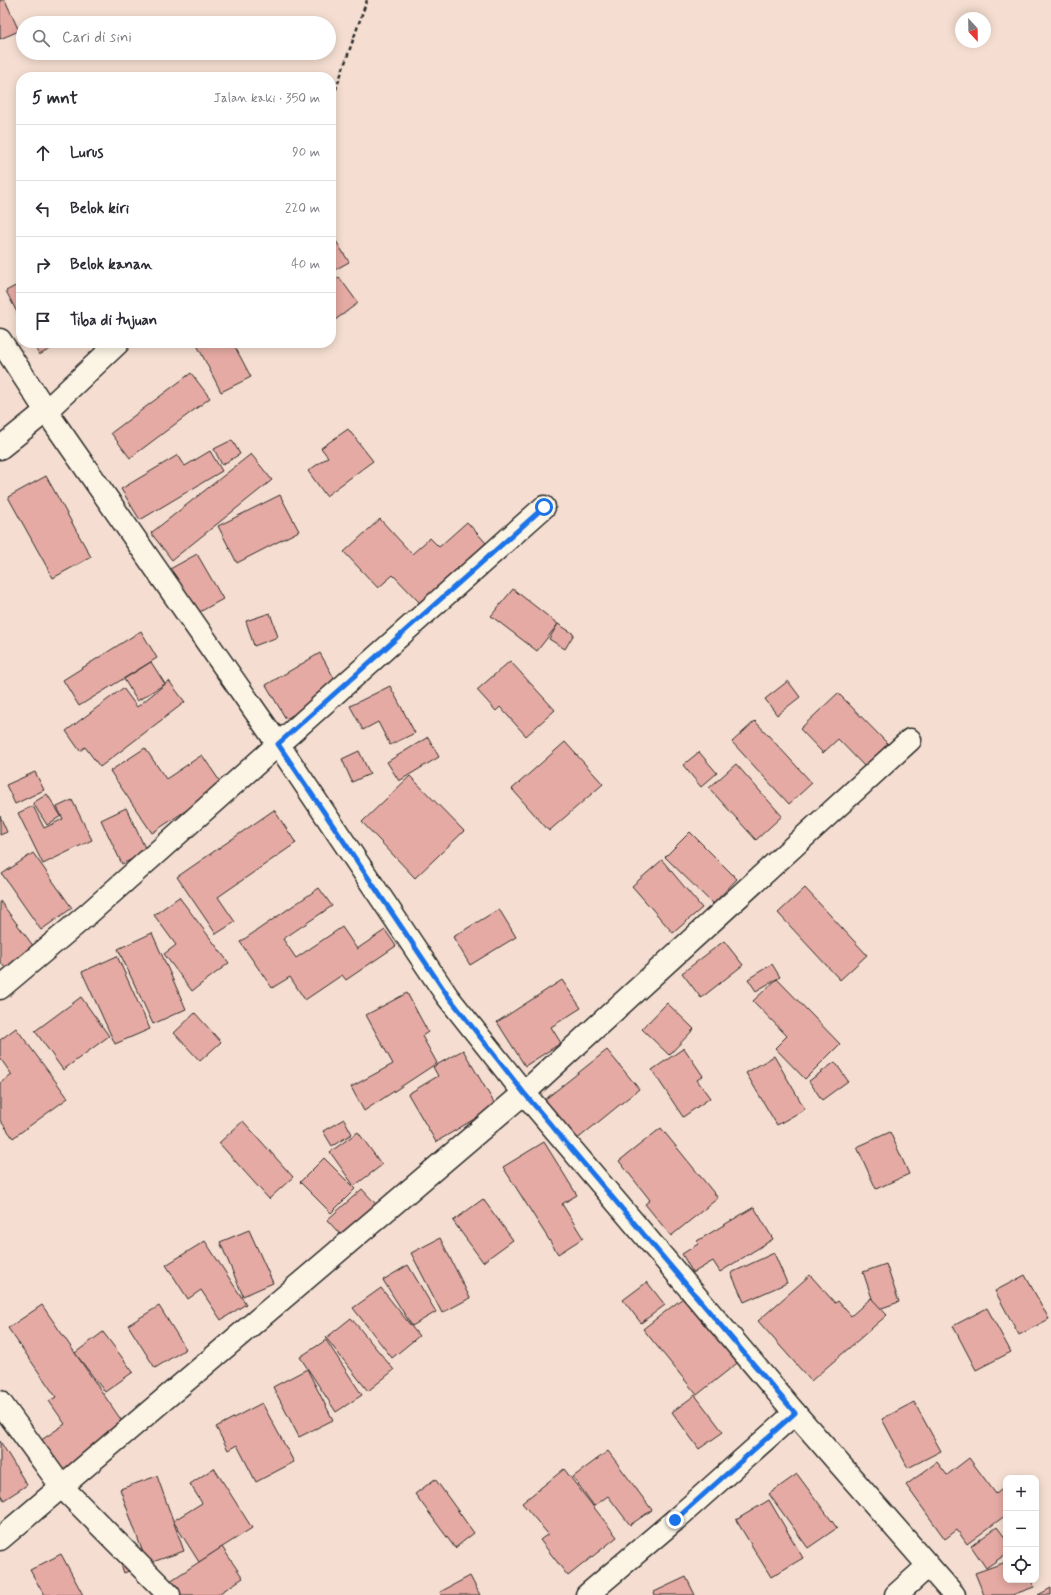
<!DOCTYPE html>
<html lang="id">
<meta charset="utf-8">
<style>
:root{--surface:#fff;--page:#f2f2f3;--text:#2b2b33;--muted:#7c7c81;--line:#e1e1e2}
body{margin:0;font-family:Mynerve,sans-serif;background:var(--page);color:var(--text)}
.controls{position:absolute;right:12px;bottom:12px;display:grid;overflow:hidden;border-radius:8px;box-shadow:0 2px 10px #0003}
.controls button{width:36px;height:36px;display:grid;place-items:center;padding:0;border:0;border-bottom:1px solid var(--line);background:var(--surface);color:var(--text);font:20px sans-serif}
.compass{position:absolute;left:955px;top:12px;width:36px;height:36px;border-radius:50%;background:var(--surface);box-shadow:0 2px 10px #0003;rotate:158deg}
.stop{position:absolute;width:12px;height:12px;margin:-9px;border:3px solid #1a73e8;border-radius:50%;background:#fff}
.stop.end{background:#1a73e8;border-color:#fff;box-shadow:0 1px 4px #0008}
.list{margin:0;padding:0;list-style:none}
h2{display:flex;justify-content:space-between;align-items:center;height:52px;margin:0;padding:0 16px;font-size:17px}
h2 small{font-size:13px;font-weight:400;color:var(--muted)}
.list li{display:grid;grid-template-columns:26px 1fr auto;gap:12px;align-items:center;box-sizing:border-box;height:56px;padding:0 16px;border-top:1px solid var(--line)}
.list b{display:block;font-size:15px;white-space:nowrap}
.list em{font-size:13px;font-style:normal;color:var(--muted)}
.icon{flex:none;width:22px;height:22px;fill:none;stroke:currentColor;stroke-width:2;stroke-linecap:round;stroke-linejoin:round}
.map{position:relative;flex:none;width:1051px;height:1595px;overflow:hidden}
.search{position:absolute;background:var(--surface);box-shadow:0 2px 10px #0003;left:16px;top:16px;width:320px;height:44px;display:flex;align-items:center;gap:10px;box-sizing:border-box;padding:0 14px;border-radius:22px;color:var(--muted);font-size:15px}
.panel{position:absolute;background:var(--surface);box-shadow:0 2px 10px #0003;left:16px;top:72px;width:320px;height:276px;border-radius:16px}
.map>svg:first-child{display:block}
.building{fill:#e5aaa3;stroke:#2b2b2b}
.lines{fill:none;stroke-linecap:round;stroke-linejoin:round}
.minor-casing{stroke:#2b2b2b;stroke-width:25}
.path{stroke:#2b2b2b;stroke-width:2.5;stroke-dasharray:4 3;stroke-linecap:butt}
.minor{stroke:#fcf5e5;stroke-width:22}
.route{stroke:#1a73e8;stroke-width:5}
</style>
<div class="map">
<svg width="1051" height="1595" viewBox="0 0 1051 1595">
<rect width="100%" height="100%" fill="#f5ded1"/>
<filter id="ink" filterUnits="userSpaceOnUse"><feTurbulence type="fractalNoise" baseFrequency=".025" numOctaves="2"/><feDisplacementMap in="SourceGraphic" scale="8" xChannelSelector="R" yChannelSelector="G"/><feConvolveMatrix kernelMatrix="1 2 1 2 8 2 1 2 1" color-interpolation-filters="sRGB"/></filter>
<g filter="url(#ink)">
<g class="building">
<polygon points="0,0 5,0 19,31 0,39"/>
<polygon points="331,233 349,262 331,272"/>
<polygon points="339,277 358,303 331,323 331,283"/>
<polygon points="21,283 21,320 6,291"/>
<polygon points="33,343 62,343 39,355"/>
<polygon points="196,343 233,343 251,377 221,392"/>
<polygon points="191,373 210,398 130,458 111,433"/>
<polygon points="348,429 373,461 326,496 308,471 328,457 321,448"/>
<polygon points="232,440 240,454 222,465 214,449"/>
<polygon points="210,451 222,471 140,520 121,489 178,455 185,466"/>
<polygon points="251,454 272,480 172,560 151,533"/>
<polygon points="46,476 91,557 53,578 8,497"/>
<polygon points="280,495 299,531 237,563 218,526"/>
<polygon points="380,519 412,554 430,538 439,547 467,522 486,543 420,603 393,575 378,588 344,552"/>
<polygon points="197,554 223,599 196,614 170,569"/>
<polygon points="513,589 558,624 537,651 491,616"/>
<polygon points="270,613 278,637 254,646 246,621"/>
<polygon points="558,624 574,634 565,649 549,639"/>
<polygon points="141,631 157,658 79,706 63,680"/>
<polygon points="320,653 339,687 286,719 266,685"/>
<polygon points="510,661 555,710 526,736 500,707 496,711 477,690"/>
<polygon points="151,662 165,684 137,701 124,679"/>
<polygon points="169,681 185,702 100,767 85,747 80,751 66,731 123,688 137,707"/>
<polygon points="788,681 800,697 777,715 765,699"/>
<polygon points="390,686 415,733 390,745 378,722 363,730 350,706"/>
<polygon points="838,693 889,745 866,768 838,739 823,753 800,729"/>
<polygon points="755,721 812,783 789,804 732,742"/>
<polygon points="428,737 439,757 399,781 387,762"/>
<polygon points="565,742 603,784 549,831 512,789"/>
<polygon points="145,748 166,779 202,755 223,786 152,833 110,771"/>
<polygon points="359,751 370,774 352,782 342,759"/>
<polygon points="699,752 717,773 701,787 683,765"/>
<polygon points="736,764 782,816 756,840 709,788"/>
<polygon points="35,772 44,790 15,804 6,785"/>
<polygon points="410,776 464,831 415,878 362,822"/>
<polygon points="47,794 61,816 47,825 33,803"/>
<polygon points="72,800 92,840 43,864 18,813 33,806 44,828 63,819 57,807"/>
<polygon points="126,808 147,852 122,864 101,820"/>
<polygon points="274,810 296,843 218,897 235,922 216,934 177,877"/>
<polygon points="0,816 7,832 0,835"/>
<polygon points="690,832 737,879 713,904 665,857"/>
<polygon points="33,853 72,908 41,930 2,874"/>
<polygon points="662,860 702,908 673,933 632,886"/>
<polygon points="319,888 332,906 283,939 296,958 342,927 357,949 385,930 396,946 346,980 342,975 305,1000 290,977 272,988 240,942"/>
<polygon points="805,888 867,955 840,980 778,913"/>
<polygon points="179,897 229,963 192,991 164,954 176,945 154,915"/>
<polygon points="0,901 34,947 5,968 0,961"/>
<polygon points="499,909 516,937 470,965 453,937"/>
<polygon points="152,933 186,1009 153,1024 118,949"/>
<polygon points="724,941 743,965 701,998 682,973"/>
<polygon points="117,956 150,1029 115,1044 82,972"/>
<polygon points="772,964 780,977 756,991 748,979"/>
<polygon points="777,979 840,1044 805,1079 775,1048 787,1036 753,1001"/>
<polygon points="562,980 581,1008 551,1027 561,1043 525,1066 497,1022"/>
<polygon points="407,993 428,1032 422,1036 437,1063 364,1111 351,1087 393,1064 366,1015"/>
<polygon points="81,997 109,1036 63,1070 35,1031"/>
<polygon points="667,1003 694,1029 669,1055 642,1029"/>
<polygon points="195,1013 221,1042 200,1061 174,1033"/>
<polygon points="16,1028 68,1098 13,1138 0,1120 0,1083 12,1075 0,1058 0,1040"/>
<polygon points="684,1048 703,1076 697,1080 710,1098 683,1117 652,1070"/>
<polygon points="463,1050 496,1106 436,1142 408,1094 438,1076 433,1067"/>
<polygon points="607,1050 639,1089 575,1141 543,1101"/>
<polygon points="774,1056 805,1109 777,1125 746,1073"/>
<polygon points="835,1062 848,1081 822,1100 809,1081"/>
<polygon points="344,1119 352,1134 332,1146 323,1131"/>
<polygon points="243,1121 293,1177 269,1199 219,1143"/>
<polygon points="661,1128 718,1198 671,1236 645,1204 650,1200 619,1161"/>
<polygon points="358,1132 382,1165 354,1186 330,1152"/>
<polygon points="890,1132 909,1174 876,1189 857,1147"/>
<polygon points="544,1142 577,1195 562,1204 583,1238 558,1254 503,1167"/>
<polygon points="324,1158 355,1189 331,1213 300,1182"/>
<polygon points="362,1189 386,1215 351,1246 327,1220"/>
<polygon points="483,1199 513,1240 483,1262 453,1221"/>
<polygon points="754,1207 773,1239 720,1272 713,1261 693,1273 682,1254 698,1244 697,1241"/>
<polygon points="249,1230 273,1283 243,1296 220,1242"/>
<polygon points="440,1238 470,1298 442,1313 411,1253"/>
<polygon points="205,1241 246,1304 221,1320 201,1290 188,1299 166,1265"/>
<polygon points="774,1253 787,1283 744,1302 731,1273"/>
<polygon points="886,1264 899,1302 876,1310 863,1272"/>
<polygon points="408,1265 436,1312 412,1326 383,1280"/>
<polygon points="810,1275 835,1303 838,1301 851,1316 871,1298 887,1315 811,1381 758,1321"/>
<polygon points="1025,1275 1049,1319 1019,1335 995,1291"/>
<polygon points="647,1282 665,1305 641,1323 623,1300"/>
<polygon points="381,1288 419,1336 392,1358 353,1308"/>
<polygon points="688,1294 741,1360 697,1395 643,1329"/>
<polygon points="42,1305 126,1427 60,1472 40,1441 65,1424 49,1401 56,1397 8,1328"/>
<polygon points="159,1306 186,1349 155,1368 128,1325"/>
<polygon points="987,1308 1011,1352 976,1370 953,1326"/>
<polygon points="351,1318 394,1370 368,1391 326,1338"/>
<polygon points="103,1332 133,1372 105,1392 75,1353"/>
<polygon points="326,1340 362,1395 336,1412 300,1357"/>
<polygon points="307,1369 333,1420 299,1437 273,1387"/>
<polygon points="695,1395 723,1432 699,1449 672,1412"/>
<polygon points="914,1402 941,1451 908,1468 882,1419"/>
<polygon points="262,1403 294,1462 256,1482 237,1445 228,1450 216,1427"/>
<polygon points="0,1441 27,1485 4,1500 0,1494"/>
<polygon points="608,1451 652,1510 630,1525 608,1496 594,1506 573,1477"/>
<polygon points="969,1458 996,1494 1006,1486 1006,1515 967,1544 957,1530 945,1539 906,1485 937,1462 947,1475"/>
<polygon points="214,1468 252,1528 199,1562 173,1521 202,1503 190,1484"/>
<polygon points="564,1469 617,1537 568,1576 540,1540 548,1534 522,1503"/>
<polygon points="797,1474 837,1528 808,1548 769,1494"/>
<polygon points="157,1476 184,1551 147,1564 120,1489"/>
<polygon points="435,1479 474,1533 455,1548 415,1494"/>
<polygon points="769,1500 803,1558 771,1577 736,1520"/>
<polygon points="997,1527 1006,1539 1006,1554 986,1568 971,1546"/>
<polygon points="222,1547 243,1578 217,1595 180,1595 170,1581"/>
<polygon points="117,1553 134,1569 124,1573"/>
<polygon points="61,1554 83,1595 44,1595 30,1570"/>
<polygon points="1006,1562 1006,1580 1031,1580 1034,1587 1012,1595 984,1595 975,1573"/>
<polygon points="470,1576 480,1595 441,1595 440,1592"/>
<polygon points="686,1577 695,1595 655,1595 654,1592"/>
<polygon points="1051,1588 1051,1595 1038,1595"/>
</g>
<g class="lines">
<g class="minor-casing">
<g id="minor">
<polyline points="0,340 46,411 278,744 447,996 524,1093 795,1413 954,1595"/>
<polyline points="0,448 46,411 118,343"/>
<polyline points="0,988 88,914 544,507"/>
<polyline points="0,1402 61,1486 169,1595"/>
<polyline points="0,1539 524,1093 910,740"/>
<polyline points="587,1595 675,1520 795,1413"/>
<polyline points="896,1595 928,1566"/>
</g>
</g>
<polyline class="path" points="331,103 367,0"/>
<use href="#minor" class="minor"/>
</g>
</g>
<g class="lines" filter="url(#ink)">
<polyline class="route" points="544,507 278,744 448,996 524,1093 795,1413 675,1520"/>
</g>
</svg>
<div class="controls">
<button>+</button>
<button>−</button>
<button><svg class="icon" aria-label="locate" viewBox="0 0 24 24"><circle cx="12" cy="12" r="6"/><path d="M12 2v4M12 18v4M2 12h4M18 12h4"/></svg></button>
</div>
<svg class="compass" viewBox="-18 -18 36 36"><path d="M0-13l5 13h-10z" fill="#e53935"/><path d="M0 13l5-13h-10z" fill="#7c7c81"/></svg>
<div class="stop" style="left:544px;top:507px"></div>
<div class="stop end" style="left:675px;top:1520px"></div>
<div class="search"><svg class="icon" aria-label="search" viewBox="0 0 24 24"><circle cx="10" cy="10" r="6"/><path d="M15 15l6 6"/></svg>Cari di sini</div>
<section class="panel">
<h2>5 mnt<small>Jalan kaki · 350 m</small></h2>
<ul class="list">
<li><svg class="icon" aria-label="ahead" viewBox="0 0 24 24"><path d="M12 20V5M6 11l6-6 6 6"/></svg><div><b>Lurus</b></div><em>90 m</em></li>
<li><svg class="icon" aria-label="left" viewBox="0 0 24 24"><path d="M17 20v-9H6M10 6l-5 5 5 5"/></svg><div><b>Belok kiri</b></div><em>220 m</em></li>
<li><svg class="icon" aria-label="right" viewBox="0 0 24 24"><path d="M7 20v-9h11M14 6l5 5-5 5"/></svg><div><b>Belok kanan</b></div><em>40 m</em></li>
<li><svg class="icon" aria-label="arrive" viewBox="0 0 24 24"><path d="M6 21V4h12l-3 4 3 4H6"/></svg><div><b>Tiba di tujuan</b></div></li>
</ul>
</section>
</div>
